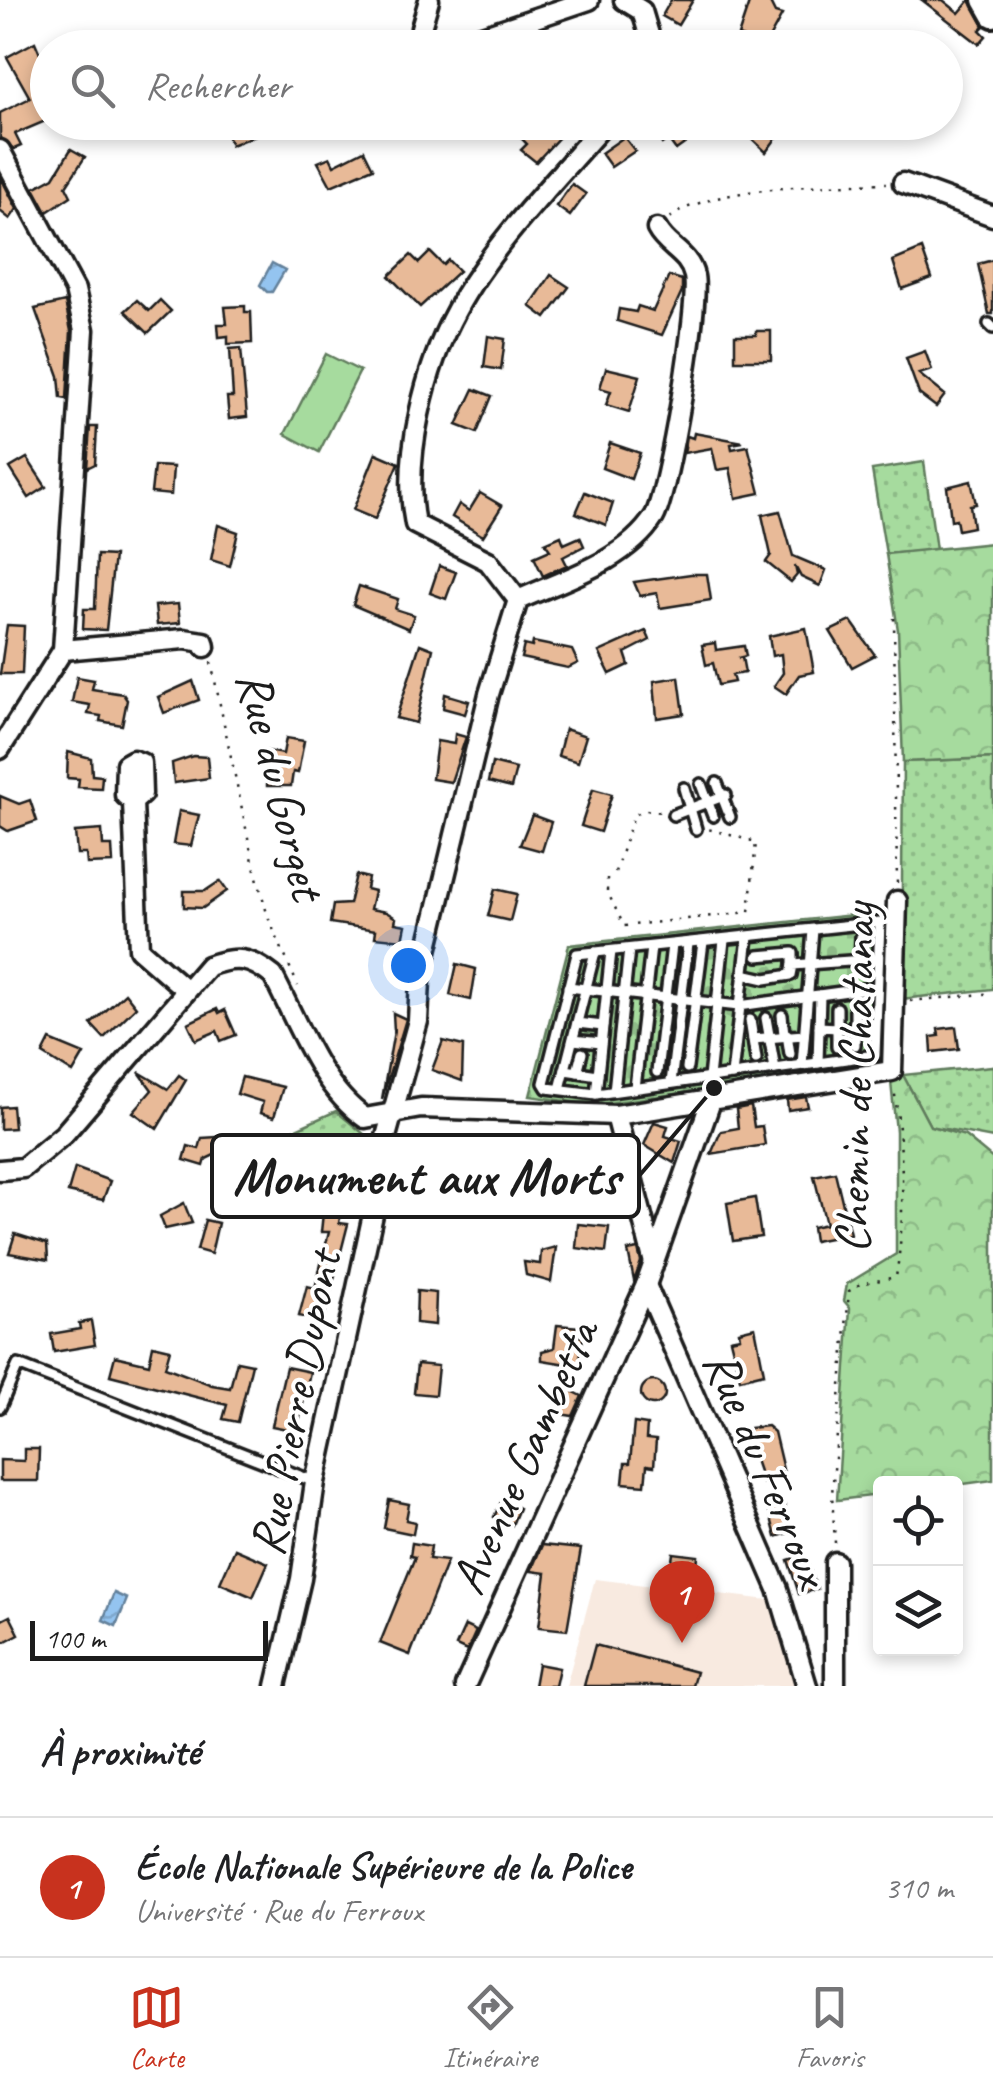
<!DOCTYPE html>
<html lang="fr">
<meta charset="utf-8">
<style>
:root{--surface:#fff;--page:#f2f2f2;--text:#202124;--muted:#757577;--line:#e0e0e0;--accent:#c8321e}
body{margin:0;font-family:Caveat,sans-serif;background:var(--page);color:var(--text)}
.controls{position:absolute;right:30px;bottom:30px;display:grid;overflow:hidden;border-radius:10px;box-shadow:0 5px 15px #0003}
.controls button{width:90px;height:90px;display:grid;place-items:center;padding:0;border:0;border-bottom:2px solid var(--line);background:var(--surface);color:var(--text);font:50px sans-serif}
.scale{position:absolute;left:30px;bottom:25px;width:238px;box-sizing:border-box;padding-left:10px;border:5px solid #1c1c1c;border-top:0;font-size:28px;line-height:35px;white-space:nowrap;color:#1c1c1c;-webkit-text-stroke:8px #fff;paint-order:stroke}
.you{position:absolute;left:408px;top:965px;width:35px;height:35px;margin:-25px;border:8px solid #fff;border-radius:50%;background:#1a73e8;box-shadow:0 0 0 15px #1a73e833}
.badge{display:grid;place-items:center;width:65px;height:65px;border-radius:50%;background:var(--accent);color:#fff;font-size:32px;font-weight:700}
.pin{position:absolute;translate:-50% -82px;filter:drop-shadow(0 2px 5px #0008)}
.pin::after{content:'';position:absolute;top:52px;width:35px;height:30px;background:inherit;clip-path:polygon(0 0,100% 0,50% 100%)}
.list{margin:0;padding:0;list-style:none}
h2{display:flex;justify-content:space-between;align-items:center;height:130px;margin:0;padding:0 40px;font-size:42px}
h2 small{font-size:32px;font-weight:400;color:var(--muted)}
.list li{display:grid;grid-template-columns:65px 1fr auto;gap:30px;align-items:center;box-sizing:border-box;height:140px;padding:0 40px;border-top:2px solid var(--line)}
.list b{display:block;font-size:38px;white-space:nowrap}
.list p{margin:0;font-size:32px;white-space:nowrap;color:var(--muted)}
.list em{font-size:32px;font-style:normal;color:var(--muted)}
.icon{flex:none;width:55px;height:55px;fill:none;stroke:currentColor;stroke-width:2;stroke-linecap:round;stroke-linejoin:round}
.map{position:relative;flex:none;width:993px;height:1686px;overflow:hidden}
.search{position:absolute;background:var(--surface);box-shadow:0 5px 15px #0003;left:30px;right:30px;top:30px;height:110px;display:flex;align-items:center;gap:25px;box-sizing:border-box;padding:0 35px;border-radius:55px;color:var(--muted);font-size:38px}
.sheet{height:270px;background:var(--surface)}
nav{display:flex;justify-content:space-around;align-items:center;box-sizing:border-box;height:140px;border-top:2px solid var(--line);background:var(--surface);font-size:28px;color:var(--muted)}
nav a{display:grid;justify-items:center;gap:5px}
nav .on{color:var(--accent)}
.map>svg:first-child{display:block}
.built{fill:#f8eae0}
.grass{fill:url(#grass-dots);stroke:#617c5d;stroke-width:2.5}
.forest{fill:url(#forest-crowns);stroke:#617c5d;stroke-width:2.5}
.cemetery{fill:url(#cemetery-stones);stroke:#617c5d;stroke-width:2.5}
.garden{fill:#a6db9e;stroke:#617c5d;stroke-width:2.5}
.water{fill:url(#water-waves);stroke:#64819b;stroke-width:2.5}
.building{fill:#e8ba98;stroke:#1c1c1c;stroke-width:2.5}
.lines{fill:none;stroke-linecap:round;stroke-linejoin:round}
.service-casing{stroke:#1c1c1c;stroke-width:16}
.minor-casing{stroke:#1c1c1c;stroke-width:25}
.tertiary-casing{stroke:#1c1c1c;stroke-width:28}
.path{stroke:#1c1c1c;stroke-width:2.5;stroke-dasharray:2.5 8;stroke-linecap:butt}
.service{stroke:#fff;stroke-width:9}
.minor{stroke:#fff;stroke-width:18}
.tertiary{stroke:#fff;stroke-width:20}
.labels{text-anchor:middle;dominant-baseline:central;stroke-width:8;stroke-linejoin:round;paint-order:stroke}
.street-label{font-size:50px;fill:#1c1c1c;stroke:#fff}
.leader{fill:none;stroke:#1c1c1c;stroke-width:4}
.callout-dot{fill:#1c1c1c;stroke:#fff;stroke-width:4}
.callout{fill:#fff;stroke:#1c1c1c;stroke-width:4}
.callout-label{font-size:52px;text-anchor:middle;font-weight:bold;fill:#1c1c1c}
</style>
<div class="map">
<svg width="993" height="1686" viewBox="0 0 993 1686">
<defs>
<pattern id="grass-dots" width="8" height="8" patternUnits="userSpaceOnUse" patternTransform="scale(2.5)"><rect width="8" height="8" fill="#a6db9e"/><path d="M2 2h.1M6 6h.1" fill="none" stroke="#8ebb88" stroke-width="1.8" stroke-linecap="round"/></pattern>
<pattern id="forest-crowns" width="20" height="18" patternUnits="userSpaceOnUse" patternTransform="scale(2.5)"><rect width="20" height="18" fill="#a6db9e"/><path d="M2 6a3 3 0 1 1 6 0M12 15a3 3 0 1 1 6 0" fill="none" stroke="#8ebb88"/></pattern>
<pattern id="cemetery-stones" width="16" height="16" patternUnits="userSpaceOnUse" patternTransform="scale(2.5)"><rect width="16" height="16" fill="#a6db9e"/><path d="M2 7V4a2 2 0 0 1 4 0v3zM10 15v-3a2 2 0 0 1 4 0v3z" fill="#8ebb88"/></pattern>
<pattern id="water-waves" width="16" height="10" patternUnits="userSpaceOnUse" patternTransform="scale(2.5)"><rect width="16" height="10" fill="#94c4f0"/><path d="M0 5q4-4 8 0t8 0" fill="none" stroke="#7fa8cd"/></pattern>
</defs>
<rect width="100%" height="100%" fill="#fff"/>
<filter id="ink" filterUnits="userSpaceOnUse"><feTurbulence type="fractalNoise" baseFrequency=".01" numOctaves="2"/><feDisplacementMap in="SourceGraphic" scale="20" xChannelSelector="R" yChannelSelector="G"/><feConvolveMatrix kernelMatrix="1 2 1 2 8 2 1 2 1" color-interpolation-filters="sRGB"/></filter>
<g filter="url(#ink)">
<polygon class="built" points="595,1579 777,1601 797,1686 566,1686"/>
<g class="grass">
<polygon points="924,462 936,550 886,554 872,470"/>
<polygon points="993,758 993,989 901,999 903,762"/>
<polygon points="993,1066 993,1138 930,1126 903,1075"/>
<polygon points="336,1111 376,1144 372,1181 269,1161 274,1139"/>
</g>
<g class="forest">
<polygon points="993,543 993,758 903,762 898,630 886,554"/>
<polygon points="903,1075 930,1126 965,1136 993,1159 993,1480 956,1485 880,1484 880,1495 837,1500 850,1308 844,1301 847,1284 896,1254 896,1131 891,1082"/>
</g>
<polygon class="cemetery" points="892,911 885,1065 735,1085 735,1091 713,1089 593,1105 530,1096 569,945"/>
<polygon class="garden" points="326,354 360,371 319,452 285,434"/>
<g class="water">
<polygon points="272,263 285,270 272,292 267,292 260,285"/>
<polygon points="114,1593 127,1599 116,1626 103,1620"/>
</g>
<g class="building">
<polygon points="671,0 693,0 678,25 662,16"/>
<polygon points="750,0 770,3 775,13 782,15 765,46 738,36"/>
<polygon points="922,0 943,0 959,13 970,0 984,26 980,30 986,36 979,44"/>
<polygon points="35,42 48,73 48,120 15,134 21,146 14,149 0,138 0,113 30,98 7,57"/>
<polygon points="222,122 286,122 286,123 231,145"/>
<polygon points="547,122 573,122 536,162 521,150 527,144 521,138 534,124 540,129"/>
<polygon points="646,122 664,122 669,129 687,122 697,135 676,150 668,139 662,144"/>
<polygon points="746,122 766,122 780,133 766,152 748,135"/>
<polygon points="624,137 635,151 611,167 601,153"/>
<polygon points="71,149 85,157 66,186 71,196 47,212 34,188 54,177"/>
<polygon points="364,150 373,168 331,186 318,162 330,157 334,165"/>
<polygon points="0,176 17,209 10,219 0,211"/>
<polygon points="572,184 586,194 570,216 556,206"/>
<polygon points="922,249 932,278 902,289 893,261"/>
<polygon points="430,252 443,265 448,260 459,271 420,307 389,276 411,255 419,263"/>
<polygon points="993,260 993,314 989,314 978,264"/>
<polygon points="551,275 569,287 546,318 530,306"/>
<polygon points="669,276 682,280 682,291 662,335 617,321 619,309 636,312 638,306 653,311"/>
<polygon points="137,300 149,311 160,300 171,311 148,333 125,311"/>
<polygon points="65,302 71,331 67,399 61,398 59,376 35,309"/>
<polygon points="245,306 245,312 251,312 252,343 228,344 228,336 219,337 218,324 227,324 225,307"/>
<polygon points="756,331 771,331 771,360 735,360 735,335 756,335"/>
<polygon points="488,336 505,339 501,370 484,367"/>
<polygon points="241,348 247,417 229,419 227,397 233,397 230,349"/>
<polygon points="925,351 932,370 919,374 945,395 936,407 919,394 906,358"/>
<polygon points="606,368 640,376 629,412 606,405 611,391 600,388"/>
<polygon points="474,389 492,396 477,433 457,425"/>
<polygon points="90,427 97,427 95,464 87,468"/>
<polygon points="694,433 743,442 731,444 732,449 748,446 760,493 736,498 730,468 717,470 712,448 684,453 687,436 693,438"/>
<polygon points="610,443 640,453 631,479 602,468"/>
<polygon points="376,453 399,463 375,519 353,510"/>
<polygon points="27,458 46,487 29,498 10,468"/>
<polygon points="154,466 173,467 171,495 151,493"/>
<polygon points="971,481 976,504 970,505 973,527 958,530 956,519 951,520 947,487"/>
<polygon points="585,492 613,503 606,525 576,513"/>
<polygon points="480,493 502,506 483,536 452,517 459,504 469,511"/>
<polygon points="780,511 793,556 826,570 820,586 801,577 795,566 797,575 791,582 766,562 771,555 762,515"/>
<polygon points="218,525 238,532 230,566 211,560"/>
<polygon points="561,536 564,544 580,537 584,546 563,557 567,565 543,576 534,557 550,550 545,543"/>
<polygon points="97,555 114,556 106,630 83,629 84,609 95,609"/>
<polygon points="439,566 456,572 446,599 430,593"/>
<polygon points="691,574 707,574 711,600 660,608 657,593 640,596 634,582"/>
<polygon points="359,586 398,599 395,609 414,615 409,629 353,605"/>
<polygon points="178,604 180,623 157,625 155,606"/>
<polygon points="851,621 875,655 852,667 830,631"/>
<polygon points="7,625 24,626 22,674 0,674"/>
<polygon points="806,628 814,672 799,675 786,694 774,686 783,673 781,654 772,656 769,636"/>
<polygon points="646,631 650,640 625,653 629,665 610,674 599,652"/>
<polygon points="533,642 572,650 578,663 568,668 521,658 524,645 532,647"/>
<polygon points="715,643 716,650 744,646 746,656 738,658 742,657 745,673 732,675 734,682 718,685 713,663 706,665 702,645"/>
<polygon points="420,644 433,649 416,723 396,718"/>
<polygon points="77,677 94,680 92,689 123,694 127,700 122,725 100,721 101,716 88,714 90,705 72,702"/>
<polygon points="679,677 684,714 657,718 654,681"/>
<polygon points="193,681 199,700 164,713 158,697"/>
<polygon points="445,694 469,701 465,714 443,708"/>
<polygon points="565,729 586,736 578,762 558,756"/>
<polygon points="455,734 466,737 451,782 432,779 437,741 454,744"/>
<polygon points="286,738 304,741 298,773 293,772 291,786 267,786 267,751 283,754"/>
<polygon points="68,752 91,758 92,775 102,776 101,788 78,787 79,779 67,778"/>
<polygon points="193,756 207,757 209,778 174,783 172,763"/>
<polygon points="492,763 516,769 511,788 488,782"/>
<polygon points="593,789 612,794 600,832 581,826"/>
<polygon points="0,796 19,804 30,800 37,821 8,831 0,826"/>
<polygon points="179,811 199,815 191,846 173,844"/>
<polygon points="532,815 551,822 542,851 520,845"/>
<polygon points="102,830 103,846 112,846 113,863 87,864 86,854 77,854 75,832"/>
<polygon points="356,875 368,878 366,889 374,891 370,909 386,912 396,918 395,923 406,925 403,940 375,937 376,930 330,923 333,905 349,904"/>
<polygon points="220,881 227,891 203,908 184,907 184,891 205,891"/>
<polygon points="495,889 517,894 510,921 488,916"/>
<polygon points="457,964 476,969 471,1000 450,995"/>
<polygon points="125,993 136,1007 104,1038 91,1024"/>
<polygon points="217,1009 219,1013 225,1010 236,1035 221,1041 217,1031 196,1040 188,1023"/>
<polygon points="393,1013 406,1019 382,1099 394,1031"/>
<polygon points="956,1027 959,1049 932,1052 931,1037 939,1036 938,1029"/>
<polygon points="50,1040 84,1054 73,1073 43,1054"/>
<polygon points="443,1041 463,1046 462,1081 432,1070"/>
<polygon points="139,1072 168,1089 179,1075 186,1080 157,1129 133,1112 152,1090"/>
<polygon points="242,1077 283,1087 274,1117 260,1113 263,1102 237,1094"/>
<polygon points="806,1097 808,1107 788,1110 787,1100"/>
<polygon points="12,1106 14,1128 0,1129 0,1107"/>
<polygon points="751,1106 754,1127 762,1126 765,1145 711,1154 721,1131 738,1128 736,1109"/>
<polygon points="654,1122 668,1126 665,1136 681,1141 674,1163 644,1145"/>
<polygon points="217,1137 223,1151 206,1159 204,1166 184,1160 188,1146 199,1149 202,1138"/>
<polygon points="75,1168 110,1181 103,1200 68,1192"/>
<polygon points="835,1172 850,1234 814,1241 812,1227 826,1224 814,1176"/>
<polygon points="326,1185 345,1190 339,1223 348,1224 323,1322 299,1316 307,1286 315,1288 329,1232 321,1232"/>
<polygon points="755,1198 761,1237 733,1241 727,1203"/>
<polygon points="184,1203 192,1223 165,1229 160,1216"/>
<polygon points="205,1220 218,1223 211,1254 197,1250"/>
<polygon points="578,1224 609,1227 606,1252 576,1248"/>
<polygon points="15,1234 47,1244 48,1260 9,1253"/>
<polygon points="556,1247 551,1282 526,1275 524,1262 540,1264 541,1251"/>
<polygon points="638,1249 641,1262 634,1281 628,1251"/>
<polygon points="417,1291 436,1293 435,1325 416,1323"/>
<polygon points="91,1321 95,1345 54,1352 51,1334 80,1329 79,1323"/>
<polygon points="557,1325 579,1327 578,1336 583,1337 579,1366 542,1360 542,1351 554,1348"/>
<polygon points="755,1327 764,1373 740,1379 730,1339 740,1337 739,1331"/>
<polygon points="153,1345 170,1349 165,1367 212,1385 230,1388 237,1361 252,1364 238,1422 223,1419 227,1405 110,1375 115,1356 149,1364"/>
<polygon points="417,1364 438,1366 435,1395 414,1393"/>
<polygon points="286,1367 310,1372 297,1431 272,1426"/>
<circle cx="653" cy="1393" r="12"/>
<polygon points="570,1390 582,1396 573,1416 560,1414"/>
<polygon points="634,1423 647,1425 646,1439 656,1440 654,1466 647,1465 645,1485 623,1483 625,1463 630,1463"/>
<polygon points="767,1426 774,1432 785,1478 763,1483 746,1434 750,1428"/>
<polygon points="24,1449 39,1449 38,1481 0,1481 0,1460 24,1461"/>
<polygon points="389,1500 409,1504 406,1520 415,1522 413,1534 384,1528"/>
<polygon points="502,1500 519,1508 512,1525 494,1517"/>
<polygon points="785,1506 792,1532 776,1537 769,1510"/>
<polygon points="412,1543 431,1546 429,1559 447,1561 410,1655 380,1643 415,1557 410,1556"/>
<polygon points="542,1545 581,1549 567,1630 539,1627 546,1573 531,1571"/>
<polygon points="235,1549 268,1563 253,1597 220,1583"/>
<polygon points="673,1553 698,1556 695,1581 670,1577"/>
<polygon points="804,1555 817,1589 799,1594 788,1560"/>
<polygon points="10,1616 19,1634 0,1644 0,1621"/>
<polygon points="465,1626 476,1631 467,1651 456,1646"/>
<polygon points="595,1645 696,1672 692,1686 584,1686"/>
<polygon points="538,1664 559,1668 555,1686 534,1686"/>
</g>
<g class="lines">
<g class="service-casing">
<g id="service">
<polyline points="989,324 993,328"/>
<polyline points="717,783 730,817"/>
<polyline points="701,784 713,816"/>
<polyline points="684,788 696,829"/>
<polyline points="673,815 726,795"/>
<polygon points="880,922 875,1055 596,1094 547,1088 544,1083 577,954"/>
<polyline points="758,956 793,953 793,965"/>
<polyline points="860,960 861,937"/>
<polyline points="743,974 765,979 791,975 793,965 878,959"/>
<polyline points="568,987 739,1006 877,987"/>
<polyline points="855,1006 855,1045"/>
<polyline points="837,1008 837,1047"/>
<polyline points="782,1015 784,1034"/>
<polyline points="766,1018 775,1069"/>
<polyline points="750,1020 756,1059"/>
<polyline points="577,1023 603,1026"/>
<polyline points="819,1027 875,1030"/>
<polyline points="787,1034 790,1054"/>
<polyline points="753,1039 804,1035"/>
<polyline points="573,1040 601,1043"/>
<polyline points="818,1063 820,995"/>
<polyline points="802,1065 813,930"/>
<polyline points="687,1068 703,942"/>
<polyline points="565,1070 598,1075"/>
<polyline points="577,1072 582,1053"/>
<polyline points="657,1072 672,945"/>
<polyline points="732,1075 748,937"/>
<polyline points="709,1078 724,940"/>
<polyline points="671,1083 688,944"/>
<polyline points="635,1088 651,947"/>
<polyline points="560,1089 595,952"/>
<polyline points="614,1091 629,949"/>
<polyline points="596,1094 611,951"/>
<polyline points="0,1407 18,1365 315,1482"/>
</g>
</g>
<g class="minor-casing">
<g id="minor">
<polyline points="429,0 421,28 431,44 449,47 589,0"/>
<polyline points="624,0 642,11 653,48"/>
<polyline points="0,150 75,290 84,330 63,650 0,749"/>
<polyline points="903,183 993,216"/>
<path d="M518,600L488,561L415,524C402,459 425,367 457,309C490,247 559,176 606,122"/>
<polyline points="63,650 184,639 204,642 205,647"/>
<polyline points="133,802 142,794 141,763 133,760 126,764 125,795 133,802 139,949 186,990"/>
<polyline points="616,1115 653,1259"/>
<path d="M0,1170L23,1168L64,1134L208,966C235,956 250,957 273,976C298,1023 320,1087 365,1118L421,1108L616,1115L892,1071L897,901"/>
<polyline points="646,1285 778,1589 807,1686"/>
<path d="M276,1686L301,1579L315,1482L377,1196L384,1144L418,1021L420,980L489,694L518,600C564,579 625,562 654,517C668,494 700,303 694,276C689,253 666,247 657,229"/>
<polyline points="465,1686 646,1285 711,1101"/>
<polyline points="835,1686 835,1562"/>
</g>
</g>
<g class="tertiary-casing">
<polyline id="tertiary" points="984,0 993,16"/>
</g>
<g class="path">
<path d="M670,218C711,185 832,185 886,183"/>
<polyline points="894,618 897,887"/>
<polyline points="211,662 254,866 268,917 298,986"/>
<polyline points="615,872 634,815 646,810 661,812"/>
<polyline points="607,878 607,891 624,926 749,912 756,842 708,829"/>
<polyline points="910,1001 993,993"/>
<path d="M835,1543L832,1494L849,1291L860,1284L896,1277C906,1214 903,1150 894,1088"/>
</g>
<use href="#service" class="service"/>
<use href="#minor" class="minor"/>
<use href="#tertiary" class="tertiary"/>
</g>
</g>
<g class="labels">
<g class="street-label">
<text transform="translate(281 785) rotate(76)">Rue du Gorget</text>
<text transform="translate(855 1078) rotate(-89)">Chemin de Chatanay</text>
<text transform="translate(295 1403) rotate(-79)">Rue Pierre Dupont</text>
<text transform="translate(524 1457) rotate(-66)">Avenue Gambetta</text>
<text transform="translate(767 1468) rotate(67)">Rue du Ferroux</text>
</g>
</g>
<path class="leader" d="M714 1088L639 1176"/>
<circle class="callout-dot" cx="714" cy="1088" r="10"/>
<rect class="callout" x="212" y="1135" width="427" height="82" rx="10"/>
<g class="callout-label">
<text x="426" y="1194">Monument aux Morts</text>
</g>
</svg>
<div class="controls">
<button><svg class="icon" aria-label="locate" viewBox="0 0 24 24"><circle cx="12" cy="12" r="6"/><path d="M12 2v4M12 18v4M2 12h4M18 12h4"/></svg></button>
<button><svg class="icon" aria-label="layers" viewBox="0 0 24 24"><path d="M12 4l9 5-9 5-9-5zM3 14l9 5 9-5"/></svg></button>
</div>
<div class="scale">100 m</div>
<div class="you"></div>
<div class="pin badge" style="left:682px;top:1643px">1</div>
<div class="search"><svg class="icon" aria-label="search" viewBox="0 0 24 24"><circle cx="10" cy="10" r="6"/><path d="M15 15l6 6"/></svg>Rechercher</div>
</div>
<section class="sheet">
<h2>À proximité<small></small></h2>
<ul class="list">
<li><span class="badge">1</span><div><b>École Nationale Supérieure de la Police</b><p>Université · Rue du Ferroux</p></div><em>310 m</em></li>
</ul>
</section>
<nav>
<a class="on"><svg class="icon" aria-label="map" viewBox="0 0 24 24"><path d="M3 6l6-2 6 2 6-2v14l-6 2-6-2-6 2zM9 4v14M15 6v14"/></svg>Carte</a>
<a><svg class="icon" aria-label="directions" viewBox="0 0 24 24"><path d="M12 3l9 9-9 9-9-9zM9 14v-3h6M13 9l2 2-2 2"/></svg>Itinéraire</a>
<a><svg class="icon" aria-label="saved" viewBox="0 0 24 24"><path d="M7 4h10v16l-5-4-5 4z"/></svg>Favoris</a>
</nav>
